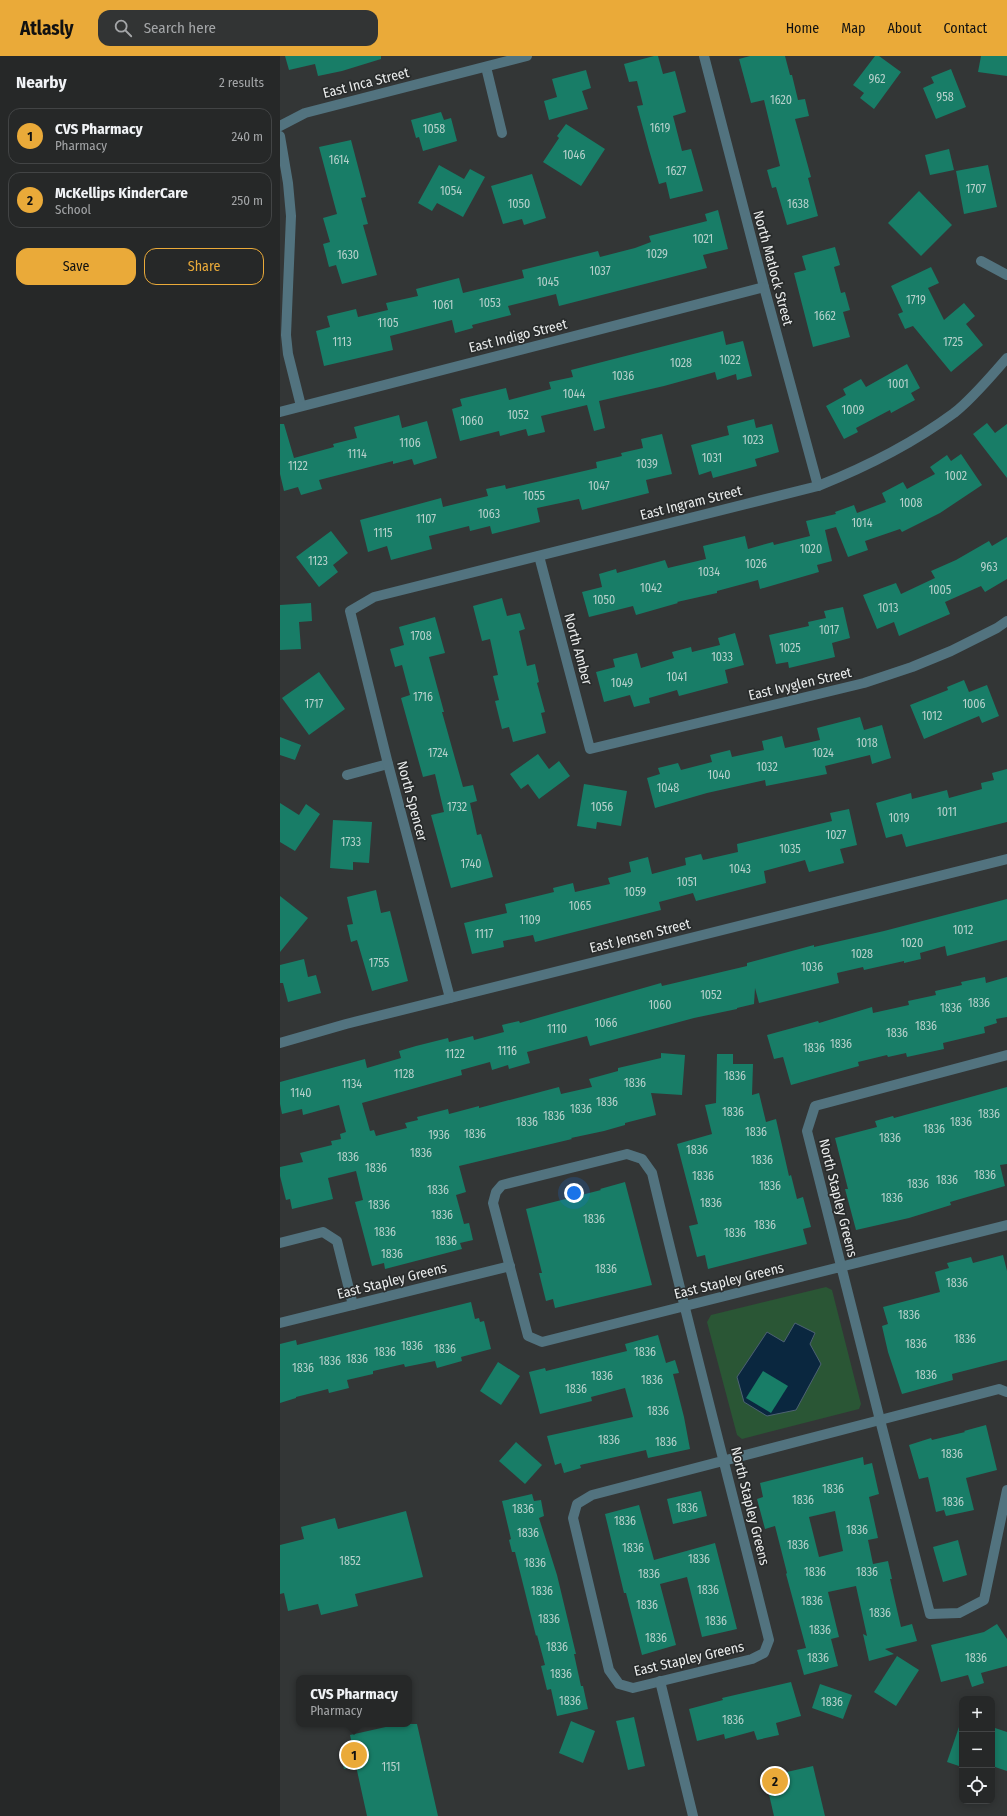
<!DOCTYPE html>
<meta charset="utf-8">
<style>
:root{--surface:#262828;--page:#323434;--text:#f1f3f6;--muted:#a4a6a8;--line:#424445;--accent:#eaaa39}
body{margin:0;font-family:"Fira Sans Condensed",sans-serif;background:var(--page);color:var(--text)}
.controls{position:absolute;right:12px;bottom:12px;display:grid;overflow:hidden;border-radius:8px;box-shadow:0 2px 10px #0003}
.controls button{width:36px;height:36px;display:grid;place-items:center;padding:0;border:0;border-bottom:1px solid var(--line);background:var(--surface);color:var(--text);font:20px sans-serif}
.you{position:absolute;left:294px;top:1137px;width:14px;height:14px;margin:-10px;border:3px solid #fff;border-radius:50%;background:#1a73e8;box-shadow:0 0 0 6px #1a73e833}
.badge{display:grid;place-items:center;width:26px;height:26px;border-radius:50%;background:var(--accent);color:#111;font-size:13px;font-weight:700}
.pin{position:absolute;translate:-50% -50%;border:2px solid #fff;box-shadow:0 1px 4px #0006}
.popup{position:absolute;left:16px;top:1619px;width:116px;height:52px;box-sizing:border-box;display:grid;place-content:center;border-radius:8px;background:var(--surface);filter:drop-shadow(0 1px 3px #0005);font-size:13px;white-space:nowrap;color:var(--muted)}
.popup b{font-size:15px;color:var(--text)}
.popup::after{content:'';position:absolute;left:50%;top:100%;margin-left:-8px;border:8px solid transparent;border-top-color:var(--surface)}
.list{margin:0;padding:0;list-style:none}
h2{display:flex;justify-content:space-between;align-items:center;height:52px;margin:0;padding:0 16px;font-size:17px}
h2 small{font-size:13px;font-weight:400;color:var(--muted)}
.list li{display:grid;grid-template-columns:26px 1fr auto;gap:12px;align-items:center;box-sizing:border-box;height:56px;margin:0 8px 8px;padding:0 8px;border:1px solid var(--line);border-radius:12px}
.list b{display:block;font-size:15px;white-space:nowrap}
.list p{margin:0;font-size:13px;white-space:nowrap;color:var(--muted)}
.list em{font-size:13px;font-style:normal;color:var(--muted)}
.actions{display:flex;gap:8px;padding:12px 16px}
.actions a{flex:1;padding:9px 0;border:1px solid var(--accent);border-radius:12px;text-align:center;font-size:14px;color:var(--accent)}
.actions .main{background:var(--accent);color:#111}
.icon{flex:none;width:22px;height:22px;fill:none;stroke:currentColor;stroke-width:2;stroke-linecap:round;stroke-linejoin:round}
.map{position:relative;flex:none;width:727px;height:1760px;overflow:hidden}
header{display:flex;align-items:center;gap:24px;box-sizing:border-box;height:56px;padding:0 20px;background:var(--accent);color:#111}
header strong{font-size:19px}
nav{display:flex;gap:22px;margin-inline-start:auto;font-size:14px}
.search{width:280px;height:36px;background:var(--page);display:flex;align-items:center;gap:10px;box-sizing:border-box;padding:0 14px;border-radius:12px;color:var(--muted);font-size:15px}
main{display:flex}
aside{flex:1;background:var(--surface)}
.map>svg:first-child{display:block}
.green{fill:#2a5635;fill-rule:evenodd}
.water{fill:#0a273f;stroke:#4d6273}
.building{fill:#187d67;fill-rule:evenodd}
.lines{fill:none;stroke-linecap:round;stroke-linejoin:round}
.minor{stroke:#52737f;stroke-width:10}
.labels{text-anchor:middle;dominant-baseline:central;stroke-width:3.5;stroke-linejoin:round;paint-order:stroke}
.number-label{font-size:12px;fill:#b6d0cb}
.street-label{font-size:14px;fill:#eaecec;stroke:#292c2c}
</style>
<header>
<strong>Atlasly</strong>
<div class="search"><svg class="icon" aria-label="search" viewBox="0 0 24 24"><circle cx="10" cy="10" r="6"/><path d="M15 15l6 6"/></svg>Search here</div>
<nav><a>Home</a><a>Map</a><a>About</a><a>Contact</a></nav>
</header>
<main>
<aside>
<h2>Nearby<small>2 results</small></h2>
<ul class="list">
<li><span class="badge">1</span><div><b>CVS Pharmacy</b><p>Pharmacy</p></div><em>240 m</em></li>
<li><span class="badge">2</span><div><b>McKellips KinderCare</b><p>School</p></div><em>250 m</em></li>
</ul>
<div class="actions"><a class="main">Save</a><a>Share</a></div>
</aside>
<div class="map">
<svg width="727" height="1760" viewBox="0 0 727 1760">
<rect width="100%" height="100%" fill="#333636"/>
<path class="green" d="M546,1231L552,1234L581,1348L579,1353L462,1383L457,1379L427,1266L431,1259ZM487,1276L504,1286L535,1278L530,1288L457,1321Z"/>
<polygon class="water" points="515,1267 535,1277 530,1288 541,1308 516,1354 487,1360 464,1346 457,1321 487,1276 504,1286"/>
<g class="building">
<polygon points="5,0 101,0 101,3 62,15 38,20 35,8 9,14"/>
<polygon points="374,0 378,0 383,18 395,15 406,56 393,60 402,95 411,93 423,135 390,143 386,126 379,128 369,94 357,50 363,49 357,25 349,26 344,8"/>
<polygon points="470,0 505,0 510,19 512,19 518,44 525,43 529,60 515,63 531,121 528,122 538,160 507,169 496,131 492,132 487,114 500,110 484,44 471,47 459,3"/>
<polygon points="595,0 599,0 621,16 594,53 580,42 584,37 573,29"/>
<polygon points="701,0 727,0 727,20 698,16"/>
<polygon points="671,13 686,51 656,63 643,32 654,27 651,21"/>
<polygon points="306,14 311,32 302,35 308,53 269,64 264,45 277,41 272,23"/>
<polygon points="161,56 164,64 171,62 177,85 143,95 139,81 136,82 131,64"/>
<polygon points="286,68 325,93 301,130 263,106 279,82 277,80"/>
<polygon points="71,84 86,141 81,142 88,168 83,169 97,219 62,228 56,209 49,211 43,188 50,186 43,162 57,158 39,91"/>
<polygon points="669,93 674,114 650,119 645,99"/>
<polygon points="159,109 184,123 190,113 205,121 183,161 157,147 152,155 138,147"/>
<polygon points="708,109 717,151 684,158 676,115"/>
<polygon points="252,118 266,162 244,169 242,163 223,168 211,130"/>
<polygon points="639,135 672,169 641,200 608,167"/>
<polygon points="438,154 448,193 423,199 427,212 279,250 276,238 228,250 231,259 192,269 193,272 175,277 172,264 110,280 113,294 44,310 36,275 50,271 47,260 76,253 78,261 108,254 106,247 138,240 136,233 179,222 183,237 244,222 242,214 318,195 320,201 355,192 371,186 369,180 427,165 425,158"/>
<polygon points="555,191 560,209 554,211 561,237 565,236 570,254 563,256 570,281 533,291 514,217 526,214 522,200"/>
<polygon points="651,211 659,227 648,232 664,264 684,247 695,260 686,268 703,289 671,316 633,270 625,273 618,258 623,256 611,230"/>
<polygon points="443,275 446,289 463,285 472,320 457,324 456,318 437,324 435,316 384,330 319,345 325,372 314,375 307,349 261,360 265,376 248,380 246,373 220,380 219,375 180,385 172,353 182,350 180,343 226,332 229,344 271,333 269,326 293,321 291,314"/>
<polygon points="627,308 640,332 631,337 635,344 611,357 610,354 576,372 578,376 564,383 546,350 566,339 563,333 581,323 586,331"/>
<polygon points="119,359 122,372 147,365 157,402 134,409 132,403 113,408 113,405 39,424 42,433 21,439 18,431 4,435 0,418 0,368 4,368 14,402 54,391 53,388 77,382 74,371"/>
<polygon points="474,363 476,372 492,368 499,396 475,403 477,410 433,422 431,415 419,419 411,389 449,379 447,370"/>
<polygon points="707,367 715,377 727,368 727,422 693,378"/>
<polygon points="382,378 392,418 366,424 369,437 302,454 299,443 257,452 260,466 212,478 210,470 190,475 189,470 149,480 152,493 111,504 107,490 88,496 80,464 161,442 163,451 208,440 206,433 225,429 226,433 317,412 316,406 342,400 341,397 363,392 361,383"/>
<polygon points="681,398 702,429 660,457 622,476 620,473 585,485 588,494 568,501 556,471 545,474 552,505 537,509 539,516 480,533 478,524 437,535 437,537 397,546 398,547 356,559 353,550 309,561 302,536 322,531 319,518 336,513 337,517 385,504 388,512 426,503 423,490 465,480 468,493 493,486 494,489 530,480 526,465 556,458 555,456 574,449 577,457 606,446 602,437 623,426 627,433 655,418 650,411 667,399 671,405"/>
<polygon points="51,475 68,497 53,509 58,516 39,531 16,501"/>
<polygon points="727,481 727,523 705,536 701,530 665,546 670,558 619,580 614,566 597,573 583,539 616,527 621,538 655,522 651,515 676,504 709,485 712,490"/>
<polygon points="222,542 227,560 240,557 245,573 239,575 247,610 255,608 259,626 257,627 265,656 261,657 266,677 233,686 229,671 222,673 215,645 219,644 213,620 218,619 210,583 202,585 193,550"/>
<polygon points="31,547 32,565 19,566 21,593 0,594 0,549"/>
<polygon points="563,551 570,582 552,587 555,601 509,612 508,606 496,608 489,579 529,570 528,566 546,562 544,555"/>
<polygon points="155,561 165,597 149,601 164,656 162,656 183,731 193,729 197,745 190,747 197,779 201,778 213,821 171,832 151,759 164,756 155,718 143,721 121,642 130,639 122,609 115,611 110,593 124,589 119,571"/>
<polygon points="455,577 464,609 445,614 448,627 399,640 397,634 369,642 370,647 354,651 350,639 324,646 316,616 335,611 333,603 357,597 361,612 394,602 392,596 411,591 412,596 440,589 438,582"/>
<polygon points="39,616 65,653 29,679 2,642"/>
<polygon points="684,624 689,636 707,629 719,660 702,667 699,660 644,683 630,649 668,634 667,631"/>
<polygon points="580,661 584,674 602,669 611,702 592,708 590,699 545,710 547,718 486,730 485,724 427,737 375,752 367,722 380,718 378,712 398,707 401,714 432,706 430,699 450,694 452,701 484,694 482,685 502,680 505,692 540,684 537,672"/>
<polygon points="0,681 21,689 15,704 0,699"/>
<polygon points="258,698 269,713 279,705 290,720 259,743 248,728 241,733 230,718"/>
<polygon points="727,713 727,766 626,791 622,778 606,782 596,747 631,737 632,743 667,734 669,742 702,733 701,727 714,724 712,717"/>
<polygon points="304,728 347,735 341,770 317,766 316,773 297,770"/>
<polygon points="0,747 19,759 26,748 40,758 15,795 0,786"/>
<polygon points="569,753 577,789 560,793 564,807 529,816 525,804 484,815 486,827 416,845 413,837 379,846 381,854 255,886 253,879 223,885 224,891 192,898 184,867 227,857 225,848 274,836 273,832 293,827 295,836 330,828 328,822 351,816 349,806 368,801 372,818 406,809 405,802 421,798 423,804 458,796 457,788 552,765 550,757"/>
<polygon points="53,764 92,766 89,807 73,806 73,814 50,812"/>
<polygon points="96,834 101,857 110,855 128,925 92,935 77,884 71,886 67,869 73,868 67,841"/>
<polygon points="0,840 28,862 0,896"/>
<polygon points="727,843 727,884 667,900 665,890 640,897 641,903 624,907 624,905 584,914 583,911 557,917 559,927 479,947 475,932 474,948 457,952 457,953 414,962 310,990 307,980 247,996 250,1007 229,1013 228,1009 212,1014 210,1006 181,1014 182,1019 82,1047 90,1075 94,1074 96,1080 127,1072 125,1067 138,1064 137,1061 168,1053 169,1058 199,1050 199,1052 279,1031 281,1038 312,1031 309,1023 338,1015 338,1012 381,1002 381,997 405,999 402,1039 371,1037 376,1059 345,1067 345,1069 324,1075 291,1082 292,1083 179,1110 186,1136 176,1139 184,1168 189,1167 193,1184 180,1187 182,1193 105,1213 104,1207 92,1210 75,1146 83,1144 76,1115 48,1122 53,1143 12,1153 10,1143 6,1144 0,1120 0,1111 23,1106 20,1097 52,1089 51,1085 61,1083 60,1078 66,1076 59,1049 23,1059 22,1053 2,1058 0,1048 0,1026 85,1003 87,1012 121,1002 119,995 136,990 168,982 169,986 193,980 194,984 224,976 222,969 239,965 240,967 381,927 382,930 467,910 467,907 534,889 534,891 604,875"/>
<polygon points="24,903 28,921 36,919 41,937 8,946 3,927 0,927 0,909"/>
<polygon points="705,921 706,927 727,921 727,961 716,963 717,967 704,971 705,977 663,987 664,993 627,1001 626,997 608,1001 607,999 578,1006 579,1010 511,1029 503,1001 494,1003 487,979 538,965 539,967 592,951 593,957 629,949 628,945 656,939 655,935 682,929 681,926"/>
<polygon points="437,998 453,998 453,1008 473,1008 472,1039 479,1037 486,1066 496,1063 509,1120 511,1119 517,1143 523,1141 531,1171 523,1173 527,1188 428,1213 425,1199 417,1201 409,1170 418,1168 397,1088 432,1078 425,1049 436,1047"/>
<polygon points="727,1031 727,1108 720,1109 725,1130 670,1146 671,1149 629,1162 576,1174 565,1133 568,1133 555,1082 597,1071 595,1065 613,1060 614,1062"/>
<polygon points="345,1126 372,1229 275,1252 273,1243 266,1245 259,1217 262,1217 246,1153 321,1134 320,1133"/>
<polygon points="723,1199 727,1215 727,1304 672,1318 673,1324 622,1338 608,1296 602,1270 608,1268 603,1251 660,1236 655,1216 669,1212 667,1207 691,1201 693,1207"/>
<polygon points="191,1246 195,1263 199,1262 200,1266 204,1265 211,1293 181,1301 182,1305 157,1312 155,1305 125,1311 124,1308 93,1315 93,1318 67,1324 69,1332 49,1337 48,1333 16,1341 16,1342 0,1347 0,1288 16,1284 17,1289"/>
<polygon points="378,1279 386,1307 395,1304 399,1317 393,1318 404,1361 410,1393 368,1402 366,1394 300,1409 301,1412 284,1417 281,1407 275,1409 267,1380 353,1361 345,1332 311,1341 312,1345 260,1358 249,1316 265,1312 266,1315 347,1295 345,1288"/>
<polygon points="218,1306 240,1320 221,1349 200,1335"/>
<polygon points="483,1315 508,1330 491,1357 466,1342"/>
<polygon points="706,1369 717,1414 686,1422 694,1454 666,1460 664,1454 656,1456 648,1421 639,1423 629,1389 651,1382 652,1384 685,1376 684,1375"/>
<polygon points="236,1386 262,1409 245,1428 219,1405"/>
<path d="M583,1401L584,1409L592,1407L599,1438L589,1441L598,1482L588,1484L593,1508L608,1505L612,1523H610L621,1571L632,1568L637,1585L605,1593L614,1598L589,1605L583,1578L587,1580L576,1530L548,1536L559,1581L551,1583L558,1610L524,1619L517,1594L526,1592L506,1518L507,1517L495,1470L485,1473L477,1443L483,1441L480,1427ZM555,1455L563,1495L539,1501L529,1461Z"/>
<polygon points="421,1435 427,1460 393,1468 387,1443"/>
<polygon points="252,1438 254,1445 261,1444 264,1460 259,1462 277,1519 296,1598 294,1598 301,1630 303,1630 308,1653 277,1660 271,1633 267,1634 261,1610 265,1609 257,1579 256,1580 235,1496 232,1496 229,1484 231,1483 222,1445"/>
<polygon points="359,1449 374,1504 435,1487 457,1573 422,1581 407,1521 380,1528 396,1589 362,1599 346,1537 344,1537 325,1458"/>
<polygon points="126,1455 143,1521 75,1538 78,1550 41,1559 38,1548 8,1555 4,1537 0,1538 0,1489 24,1483 21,1471 55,1462 58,1473"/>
<polygon points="678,1484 687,1519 663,1526 653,1491"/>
<polygon points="717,1568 727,1583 727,1610 701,1617 704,1627 692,1631 688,1619 661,1626 651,1589 704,1576"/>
<polygon points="617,1600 639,1614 616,1650 594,1636"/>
<polygon points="511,1626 521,1660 496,1667 499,1679 477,1684 474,1675 445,1683 444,1678 417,1685 409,1653 443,1644 442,1642"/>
<polygon points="540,1628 572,1639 563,1663 532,1652"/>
<polygon points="354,1661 365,1710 348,1714 336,1665"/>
<polygon points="291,1665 315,1675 303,1707 279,1697"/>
<polygon points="119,1668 137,1668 158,1760 87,1760 76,1710 64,1713 60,1696 73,1693 70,1679"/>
<polygon points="680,1668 682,1669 682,1711 667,1706"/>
<polygon points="712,1671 727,1676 727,1715 712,1710"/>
<polygon points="533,1710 545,1760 494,1760 485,1721"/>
</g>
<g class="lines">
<g class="minor">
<polyline points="424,0 484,231 538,430"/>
<polyline points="206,11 222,77"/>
<polyline points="0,70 25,57 247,0"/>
<polyline points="0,80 8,127 11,160 6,279 8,298 21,350"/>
<polyline points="701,205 727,219"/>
<polyline points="0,356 484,231"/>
<polyline points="259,500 310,693 584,627 632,611 671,595 717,572 727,565"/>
<polyline points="67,719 108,708"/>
<path d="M170,942L108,708L70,555L94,541L538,430C586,411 632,388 674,357C693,342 711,320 727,302"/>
<polyline points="0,987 66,968 727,803"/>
<path d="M727,999L535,1050L527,1075L600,1364L312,1439L297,1448L293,1462L329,1614L339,1628L353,1632L472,1603L484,1597L489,1584C450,1428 409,1273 372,1117L362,1103L347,1098L222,1129L216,1136L213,1147L248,1280L262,1286C417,1248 572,1209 727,1169"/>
<polyline points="0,1187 43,1176 57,1185 73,1249"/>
<polyline points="0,1267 230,1210"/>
<polyline points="727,1336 719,1333 600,1364 650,1558 679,1557 704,1544 727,1434"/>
<polyline points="380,1625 413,1760"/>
</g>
</g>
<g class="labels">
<g class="number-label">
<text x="597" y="23">962</text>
<text x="665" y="41">958</text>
<text x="501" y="44">1620</text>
<text x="380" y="72">1619</text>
<text x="154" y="73">1058</text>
<text x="294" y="99">1046</text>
<text x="59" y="104">1614</text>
<text x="396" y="115">1627</text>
<text x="696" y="133">1707</text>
<text x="171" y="135">1054</text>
<text x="239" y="148">1050</text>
<text x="518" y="148">1638</text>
<text x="423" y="183">1021</text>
<text x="377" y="198">1029</text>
<text x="68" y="199">1630</text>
<text x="320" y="215">1037</text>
<text x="268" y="226">1045</text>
<text x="636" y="244">1719</text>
<text x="210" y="247">1053</text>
<text x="163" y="249">1061</text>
<text x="545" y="260">1662</text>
<text x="108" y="267">1105</text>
<text x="62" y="286">1113</text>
<text x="673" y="286">1725</text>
<text x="450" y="304">1022</text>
<text x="401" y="307">1028</text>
<text x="343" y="320">1036</text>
<text x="618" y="328">1001</text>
<text x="294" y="338">1044</text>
<text x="573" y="354">1009</text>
<text x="238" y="359">1052</text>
<text x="192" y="365">1060</text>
<text x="473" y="384">1023</text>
<text x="130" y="387">1106</text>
<text x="77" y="398">1114</text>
<text x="432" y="402">1031</text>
<text x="367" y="408">1039</text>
<text x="18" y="410">1122</text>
<text x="676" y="420">1002</text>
<text x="319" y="430">1047</text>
<text x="254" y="440">1055</text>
<text x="631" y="447">1008</text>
<text x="209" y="458">1063</text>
<text x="146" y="463">1107</text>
<text x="582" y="467">1014</text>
<text x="103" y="477">1115</text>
<text x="531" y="493">1020</text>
<text x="38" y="505">1123</text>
<text x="476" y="508">1026</text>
<text x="709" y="511">963</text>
<text x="429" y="516">1034</text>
<text x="371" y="532">1042</text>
<text x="660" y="534">1005</text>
<text x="324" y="544">1050</text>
<text x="608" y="552">1013</text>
<text x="549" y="574">1017</text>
<text x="141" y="580">1708</text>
<text x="510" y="592">1025</text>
<text x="442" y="601">1033</text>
<text x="397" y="621">1041</text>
<text x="342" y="627">1049</text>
<text x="143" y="641">1716</text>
<text x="34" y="648">1717</text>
<text x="694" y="648">1006</text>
<text x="652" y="660">1012</text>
<text x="587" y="687">1018</text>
<text x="158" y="697">1724</text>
<text x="543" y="697">1024</text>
<text x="487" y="711">1032</text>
<text x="439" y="719">1040</text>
<text x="388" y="732">1048</text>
<text x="177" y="751">1732</text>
<text x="322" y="751">1056</text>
<text x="667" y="756">1011</text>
<text x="619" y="762">1019</text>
<text x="556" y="779">1027</text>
<text x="71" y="786">1733</text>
<text x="510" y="793">1035</text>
<text x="191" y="808">1740</text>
<text x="460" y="813">1043</text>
<text x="407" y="826">1051</text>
<text x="355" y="836">1059</text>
<text x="300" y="850">1065</text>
<text x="250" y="864">1109</text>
<text x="683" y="874">1012</text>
<text x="204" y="878">1117</text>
<text x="632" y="887">1020</text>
<text x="582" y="898">1028</text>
<text x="99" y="907">1755</text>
<text x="532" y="911">1036</text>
<text x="431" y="939">1052</text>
<text x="699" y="947">1836</text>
<text x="380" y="949">1060</text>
<text x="671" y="952">1836</text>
<text x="326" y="967">1066</text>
<text x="646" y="970">1836</text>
<text x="277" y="973">1110</text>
<text x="617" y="977">1836</text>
<text x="561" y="988">1836</text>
<text x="534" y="992">1836</text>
<text x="227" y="995">1116</text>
<text x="175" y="998">1122</text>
<text x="124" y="1018">1128</text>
<text x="455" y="1020">1836</text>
<text x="355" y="1027">1836</text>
<text x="72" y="1028">1134</text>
<text x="21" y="1037">1140</text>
<text x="327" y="1046">1836</text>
<text x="301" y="1053">1836</text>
<text x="453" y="1056">1836</text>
<text x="709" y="1058">1836</text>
<text x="274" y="1060">1836</text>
<text x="247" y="1066">1836</text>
<text x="681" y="1066">1836</text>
<text x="654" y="1073">1836</text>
<text x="476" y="1076">1836</text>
<text x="195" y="1078">1836</text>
<text x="159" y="1079">1936</text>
<text x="610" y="1082">1836</text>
<text x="417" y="1094">1836</text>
<text x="141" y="1097">1836</text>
<text x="68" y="1101">1836</text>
<text x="482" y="1104">1836</text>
<text x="96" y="1112">1836</text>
<text x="705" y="1119">1836</text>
<text x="423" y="1120">1836</text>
<text x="667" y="1124">1836</text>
<text x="638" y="1128">1836</text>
<text x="490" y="1130">1836</text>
<text x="158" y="1134">1836</text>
<text x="612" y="1142">1836</text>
<text x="431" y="1147">1836</text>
<text x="99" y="1149">1836</text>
<text x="162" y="1159">1836</text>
<text x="314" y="1163">1836</text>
<text x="485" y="1169">1836</text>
<text x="105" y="1176">1836</text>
<text x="455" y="1177">1836</text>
<text x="166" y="1185">1836</text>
<text x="112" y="1198">1836</text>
<text x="326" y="1213">1836</text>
<text x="677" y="1227">1836</text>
<text x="629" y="1259">1836</text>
<text x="685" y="1283">1836</text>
<text x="636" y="1288">1836</text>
<text x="132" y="1290">1836</text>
<text x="165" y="1293">1836</text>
<text x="105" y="1296">1836</text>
<text x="365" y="1296">1836</text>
<text x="77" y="1303">1836</text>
<text x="50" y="1305">1836</text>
<text x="23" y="1312">1836</text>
<text x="646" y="1319">1836</text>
<text x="322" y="1320">1836</text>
<text x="372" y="1324">1836</text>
<text x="296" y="1333">1836</text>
<text x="378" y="1355">1836</text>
<text x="329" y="1384">1836</text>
<text x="386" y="1386">1836</text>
<text x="672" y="1398">1836</text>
<text x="553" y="1433">1836</text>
<text x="523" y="1444">1836</text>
<text x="673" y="1446">1836</text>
<text x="407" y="1452">1836</text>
<text x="243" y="1453">1836</text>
<text x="345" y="1465">1836</text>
<text x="577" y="1474">1836</text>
<text x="248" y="1477">1836</text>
<text x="518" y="1489">1836</text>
<text x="353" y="1492">1836</text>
<text x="419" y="1503">1836</text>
<text x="70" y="1505">1852</text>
<text x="255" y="1507">1836</text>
<text x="535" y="1516">1836</text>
<text x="587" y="1516">1836</text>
<text x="369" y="1518">1836</text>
<text x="428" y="1534">1836</text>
<text x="262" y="1535">1836</text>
<text x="532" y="1545">1836</text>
<text x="367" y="1549">1836</text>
<text x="600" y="1557">1836</text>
<text x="269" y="1563">1836</text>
<text x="436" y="1565">1836</text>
<text x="540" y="1574">1836</text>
<text x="376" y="1582">1836</text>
<text x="277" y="1591">1836</text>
<text x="538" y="1602">1836</text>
<text x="696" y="1602">1836</text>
<text x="281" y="1618">1836</text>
<text x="290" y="1645">1836</text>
<text x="552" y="1646">1836</text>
<text x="453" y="1664">1836</text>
<text x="111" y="1711">1151</text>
</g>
<g class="street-label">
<text transform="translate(86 27) rotate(-14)">East Inca Street</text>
<text transform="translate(493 212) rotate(75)">North Matlock Street</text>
<text transform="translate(238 280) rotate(-14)">East Indigo Street</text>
<text transform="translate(411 447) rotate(-14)">East Ingram Street</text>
<text transform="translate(298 593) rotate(75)">North Amber</text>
<text transform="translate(520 628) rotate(-13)">East Ivyglen Street</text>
<text transform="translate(132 745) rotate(75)">North Spencer</text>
<text transform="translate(360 880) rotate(-14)">East Jensen Street</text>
<text transform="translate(558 1142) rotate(76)">North Stapley Greens</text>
<text transform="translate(112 1225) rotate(-14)">East Stapley Greens</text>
<text transform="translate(449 1225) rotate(-14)">East Stapley Greens</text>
<text transform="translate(470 1450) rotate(76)">North Stapley Greens</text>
<text transform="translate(409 1603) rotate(-13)">East Stapley Greens</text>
</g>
</g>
</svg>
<div class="controls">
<button>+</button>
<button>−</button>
<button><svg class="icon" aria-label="locate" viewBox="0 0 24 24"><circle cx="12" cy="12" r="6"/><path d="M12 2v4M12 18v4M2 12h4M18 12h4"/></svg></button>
</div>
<div class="you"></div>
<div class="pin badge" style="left:74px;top:1699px">1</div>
<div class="popup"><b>CVS Pharmacy</b>Pharmacy</div>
<div class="pin badge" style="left:495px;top:1725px">2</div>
</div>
</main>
